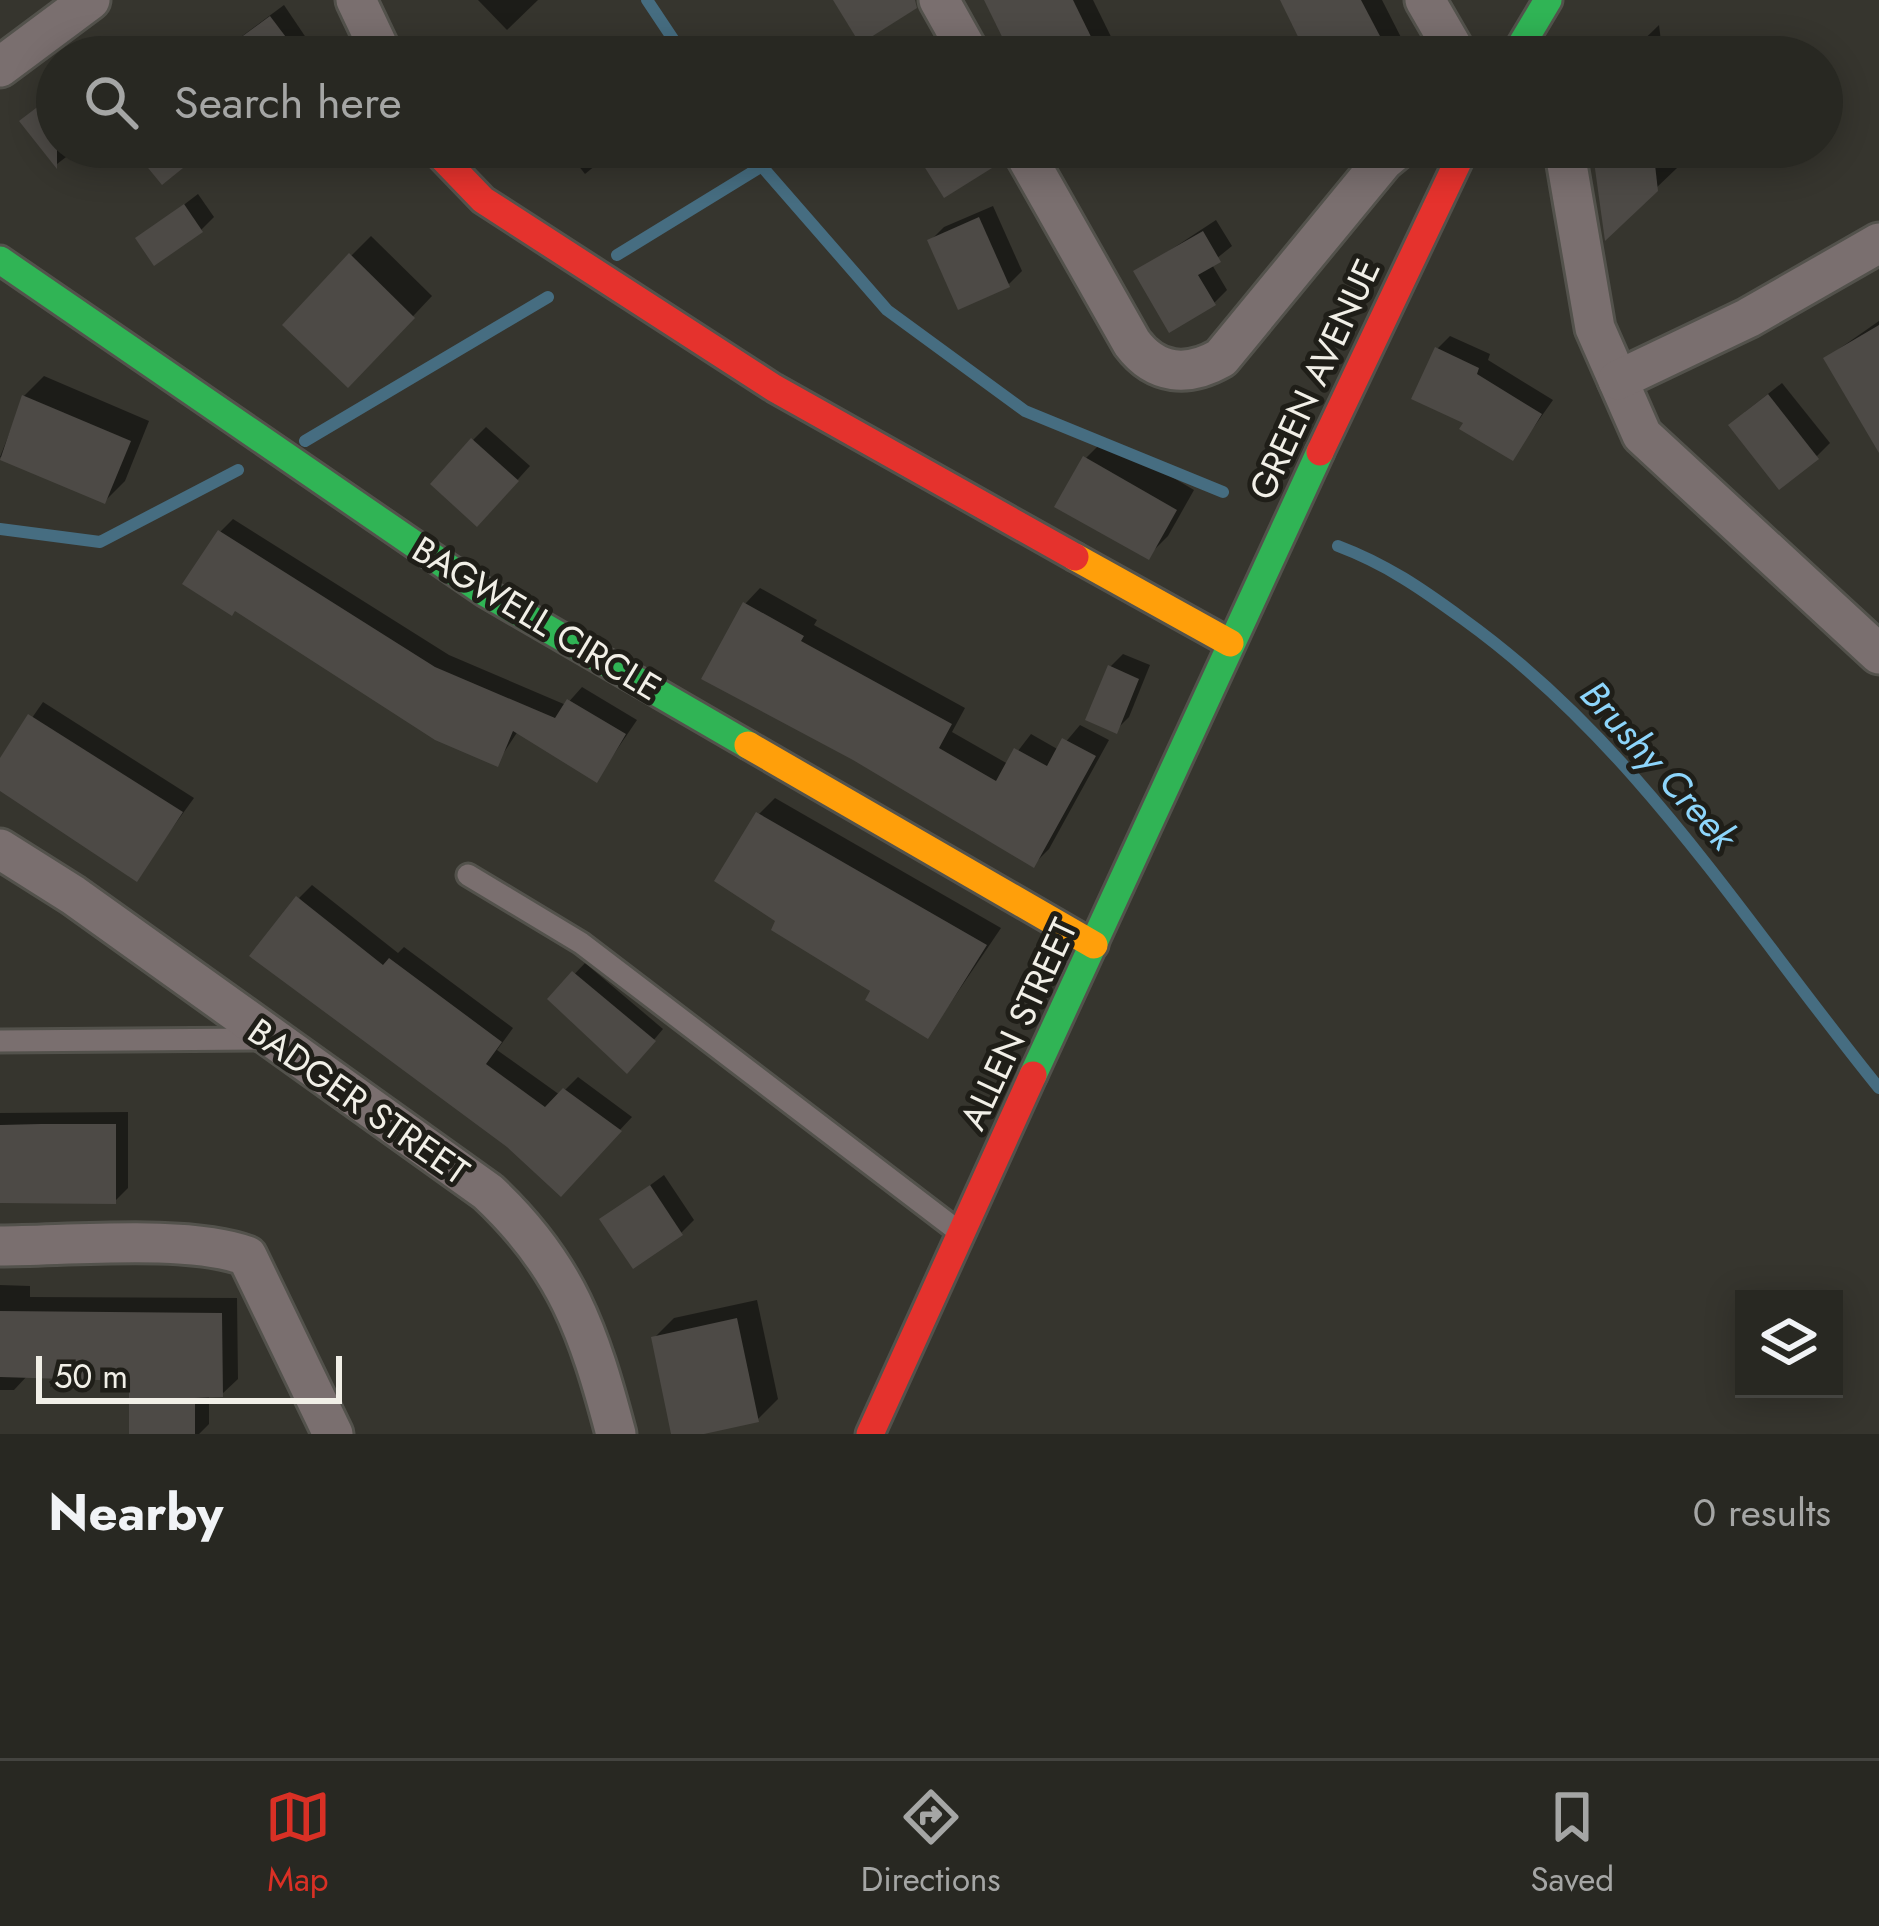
<!DOCTYPE html>
<style>
:root{--surface:#282822;--page:#34342f;--text:#f1f3f6;--muted:#a5a6a5;--line:#444440;--accent:#d93025}
body{margin:0;font-family:Jost,sans-serif;background:var(--page);color:var(--text)}
.controls{position:absolute;right:36px;bottom:36px;display:grid;overflow:hidden;border-radius:0px;box-shadow:0 6px 30px #0003}
.controls button{width:108px;height:108px;display:grid;place-items:center;padding:0;border:0;border-bottom:3px solid var(--line);background:var(--surface);color:var(--text);font:60px sans-serif}
.scale{position:absolute;left:36px;bottom:30px;width:306px;box-sizing:border-box;padding-left:12px;border:6px solid #f1efe7;border-top:0;font-size:33px;line-height:42px;white-space:nowrap;color:#f1efe7;-webkit-text-stroke:9px #1f1e18;paint-order:stroke}
.list{margin:0;padding:0;list-style:none}
h2{display:flex;justify-content:space-between;align-items:center;height:156px;margin:0;padding:0 48px;font-size:51px}
h2 small{font-size:39px;font-weight:400;color:var(--muted)}
.icon{flex:none;width:66px;height:66px;fill:none;stroke:currentColor;stroke-width:2;stroke-linecap:round;stroke-linejoin:round}
.map{position:relative;flex:none;width:1879px;height:1434px;overflow:hidden}
.search{position:absolute;background:var(--surface);box-shadow:0 6px 30px #0003;left:36px;right:36px;top:36px;height:132px;display:flex;align-items:center;gap:30px;box-sizing:border-box;padding:0 42px;border-radius:66px;color:var(--muted);font-size:45px}
.sheet{height:324px;background:var(--surface)}
nav{display:flex;justify-content:space-around;align-items:center;box-sizing:border-box;height:168px;border-top:3px solid var(--line);background:var(--surface);font-size:33px;color:var(--muted)}
nav a{display:grid;justify-items:center;gap:6px}
nav .on{color:var(--accent)}
.map>svg:first-child{display:block}
.shadow{fill:#0007}
.lines{fill:none;stroke-linecap:round;stroke-linejoin:round}
.stream{stroke:#466d81;stroke-width:12}
.building{fill:#4d4a46}
.lane-casing{stroke:#53524c;stroke-width:27}
.street-casing{stroke:#53524c;stroke-width:45}
.fast-casing{stroke:#53524c;stroke-width:33}
.slow-casing{stroke:#53524c;stroke-width:33}
.jam-casing{stroke:#53524c;stroke-width:33}
.lane{stroke:#7a6f6f;stroke-width:21}
.street{stroke:#7a6f6f;stroke-width:39}
.fast{stroke:#30b455;stroke-width:27}
.slow{stroke:#ff9f0a;stroke-width:27}
.jam{stroke:#e5322d;stroke-width:27}
.labels{text-anchor:middle;dominant-baseline:central;stroke-width:10;stroke-linejoin:round;paint-order:stroke}
.street-label{font-size:36px;fill:#f1efe7;stroke:#1f1e18}
.water-label{font-size:39px;font-style:italic;fill:#8dd5fb;stroke:#1f1e18}
</style>
<div class="map">
<svg width="1879" height="1434" viewBox="0 0 1879 1434">
<rect width="100%" height="100%" fill="#36352e"/>
<g class="shadow">
<polygon points="478,0 538,0 507,30"/>
<polygon points="988,0 1093,0 1121,57 1016,57"/>
<polygon points="1283,0 1382,0 1411,57 1278,57 1303,40"/>
<polygon points="284,5 319,57 214,57"/>
<polygon points="1659,25 1663,57 1626,57"/>
<polygon points="57,93 57,147 79,147 57,164"/>
<polygon points="564,147 618,147 585,174"/>
<polygon points="916,147 1000,147 1004,153 990,166"/>
<polygon points="1595,147 1674,147 1677,168 1607,235"/>
<polygon points="198,194 214,217 201,230 139,239"/>
<polygon points="993,206 1022,271 1009,284 931,240 944,227"/>
<polygon points="1216,220 1232,246 1211,263 1227,290 1214,303 1137,272"/>
<polygon points="371,236 432,296 367,365 351,256"/>
<polygon points="1879,321 1879,431 1826,358"/>
<polygon points="1450,336 1490,354 1488,360 1553,400 1512,458 1437,349"/>
<polygon points="44,376 149,421 125,481 105,501 0,457 24,396"/>
<polygon points="1782,383 1830,443 1817,456 1745,412"/>
<polygon points="486,427 530,466 490,510 473,440"/>
<polygon points="1106,438 1194,490 1168,536 1148,556 1086,458"/>
<polygon points="233,519 449,655 566,705 582,687 637,720 597,779 518,731 497,763 220,532"/>
<polygon points="760,588 817,620 814,625 965,708 952,732 1008,764 1031,734 1059,750 1080,725 1109,740 1049,849 1033,865 972,831 974,827 745,604"/>
<polygon points="1123,654 1150,665 1129,717 1116,730 1110,667"/>
<polygon points="43,702 194,798 136,878 0,788 0,764"/>
<polygon points="775,798 1001,928 928,1036 779,920 759,814"/>
<polygon points="312,885 398,953 404,947 513,1028 497,1050 560,1095 578,1077 632,1117 561,1193 299,898"/>
<polygon points="585,963 663,1029 637,1060 551,999"/>
<polygon points="128,1112 128,1188 115,1201 0,1202 0,1113"/>
<polygon points="664,1175 694,1220 681,1233 603,1220"/>
<polygon points="0,1285 30,1286 30,1297 237,1298 238,1379 222,1394 209,1395 209,1424 199,1434 132,1434 132,1378 28,1375 14,1390 0,1390"/>
<polygon points="757,1300 778,1399 758,1419 674,1434 654,1338 674,1318"/>
</g>
<g class="lines">
<g class="stream">
<polyline points="647,0 685,57"/>
<polyline points="745,147 887,310 1025,411 1223,492"/>
<polyline points="617,255 759,168"/>
<polyline points="305,441 548,297"/>
<polyline points="0,529 100,542 238,470"/>
<path d="M1338,546C1386,564 1422,589 1463,619C1638,745 1745,923 1879,1088"/>
</g>
</g>
<g class="building">
<polygon points="833,0 915,0 917,8 860,44"/>
<polygon points="984,0 1073,0 1101,57 1012,57"/>
<polygon points="1280,0 1361,0 1391,57 1308,57"/>
<polygon points="270,16 301,57 214,57"/>
<polygon points="57,92 57,169 19,121"/>
<polygon points="131,147 209,147 162,185"/>
<polygon points="912,147 979,147 992,168 944,198"/>
<polygon points="1592,147 1653,147 1658,191 1605,241"/>
<polygon points="184,204 203,232 154,266 135,238"/>
<polygon points="979,217 1010,287 958,310 927,240"/>
<polygon points="1203,231 1221,262 1198,275 1216,305 1169,333 1133,271"/>
<polygon points="349,253 415,318 348,388 282,325"/>
<polygon points="1879,325 1879,453 1823,358"/>
<polygon points="1435,347 1479,368 1477,374 1542,414 1513,461 1459,429 1463,423 1411,399"/>
<polygon points="1768,394 1819,459 1779,490 1728,425"/>
<polygon points="22,395 131,441 105,504 0,460"/>
<polygon points="471,438 519,481 477,527 430,484"/>
<polygon points="1083,456 1177,510 1149,560 1054,507"/>
<polygon points="218,530 435,667 555,718 567,699 626,734 597,783 513,731 498,767 435,740 235,611 232,616 182,584"/>
<polygon points="743,602 804,636 801,641 952,724 939,748 996,781 1014,748 1047,766 1062,738 1096,756 1034,868 853,760 701,679"/>
<polygon points="1108,665 1139,679 1117,734 1085,720"/>
<polygon points="28,714 183,812 137,882 0,791 0,758"/>
<polygon points="756,812 987,945 928,1039 865,1000 870,991 771,930 775,921 714,881"/>
<polygon points="296,896 383,965 389,958 502,1042 486,1064 545,1107 563,1088 622,1131 561,1197 507,1147 249,956"/>
<polygon points="572,971 656,1041 627,1074 547,999"/>
<polygon points="41,1124 116,1124 116,1204 0,1203 0,1125"/>
<polygon points="650,1185 683,1235 633,1269 599,1219"/>
<polygon points="0,1311 222,1313 223,1397 195,1398 195,1434 129,1434 129,1381 0,1377"/>
<polygon points="737,1318 759,1422 704,1434 671,1434 651,1337"/>
</g>
<g class="lines">
<g class="lane-casing">
<g id="lane">
<polyline points="468,875 581,943 958,1231"/>
<polyline points="0,1041 269,1039"/>
</g>
</g>
<g class="street-casing">
<g id="street">
<polyline points="356,0 383,57"/>
<polyline points="939,0 971,57"/>
<polyline points="1425,0 1458,57"/>
<polyline points="0,67 90,0"/>
<path d="M1021,147L1132,343C1156,375 1188,377 1221,358L1383,161L1400,147"/>
<polyline points="1564,147 1595,328 1642,435 1879,654"/>
<polyline points="1618,380 1748,318 1879,243"/>
<path d="M0,849L73,895L488,1192C567,1266 589,1332 616,1434"/>
<path d="M0,1246C67,1246 188,1234 247,1256L333,1434"/>
</g>
</g>
<g class="fast-casing">
<g id="fast">
<polyline points="1514,57 1548,0"/>
<polyline points="0,260 484,592 748,745"/>
<polyline points="1033,1075 1320,452"/>
</g>
</g>
<g class="slow-casing">
<g id="slow">
<polyline points="1075,557 1230,643"/>
<polyline points="748,745 1094,945"/>
</g>
</g>
<g class="jam-casing">
<g id="jam">
<polyline points="432,147 483,200 774,388 1075,557"/>
<polyline points="1320,452 1465,147"/>
<polyline points="870,1434 1033,1075"/>
</g>
</g>
<use href="#lane" class="lane"/>
<use href="#street" class="street"/>
<use href="#fast" class="fast"/>
<use href="#slow" class="slow"/>
<use href="#jam" class="jam"/>
</g>
<g class="labels">
<g class="street-label">
<text transform="translate(1314 379) rotate(-65)">GREEN AVENUE</text>
<text transform="translate(537 618) rotate(31)">BAGWELL CIRCLE</text>
<text transform="translate(1018 1024) rotate(-65)">ALLEN STREET</text>
<text transform="translate(359 1101) rotate(35)">BADGER STREET</text>
</g>
<g class="water-label">
<text transform="translate(1659 765) rotate(48)">Brushy Creek</text>
</g>
</g>
</svg>
<div class="controls">
<button><svg class="icon" aria-label="layers" viewBox="0 0 24 24"><path d="M12 4l9 5-9 5-9-5zM3 14l9 5 9-5"/></svg></button>
</div>
<div class="scale">50 m</div>
<div class="search"><svg class="icon" aria-label="search" viewBox="0 0 24 24"><circle cx="10" cy="10" r="6"/><path d="M15 15l6 6"/></svg>Search here</div>
</div>
<section class="sheet">
<h2>Nearby<small>0 results</small></h2>
<ul class="list">
</ul>
</section>
<nav>
<a class="on"><svg class="icon" aria-label="map" viewBox="0 0 24 24"><path d="M3 6l6-2 6 2 6-2v14l-6 2-6-2-6 2zM9 4v14M15 6v14"/></svg>Map</a>
<a><svg class="icon" aria-label="directions" viewBox="0 0 24 24"><path d="M12 3l9 9-9 9-9-9zM9 14v-3h6M13 9l2 2-2 2"/></svg>Directions</a>
<a><svg class="icon" aria-label="saved" viewBox="0 0 24 24"><path d="M7 4h10v16l-5-4-5 4z"/></svg>Saved</a>
</nav>
